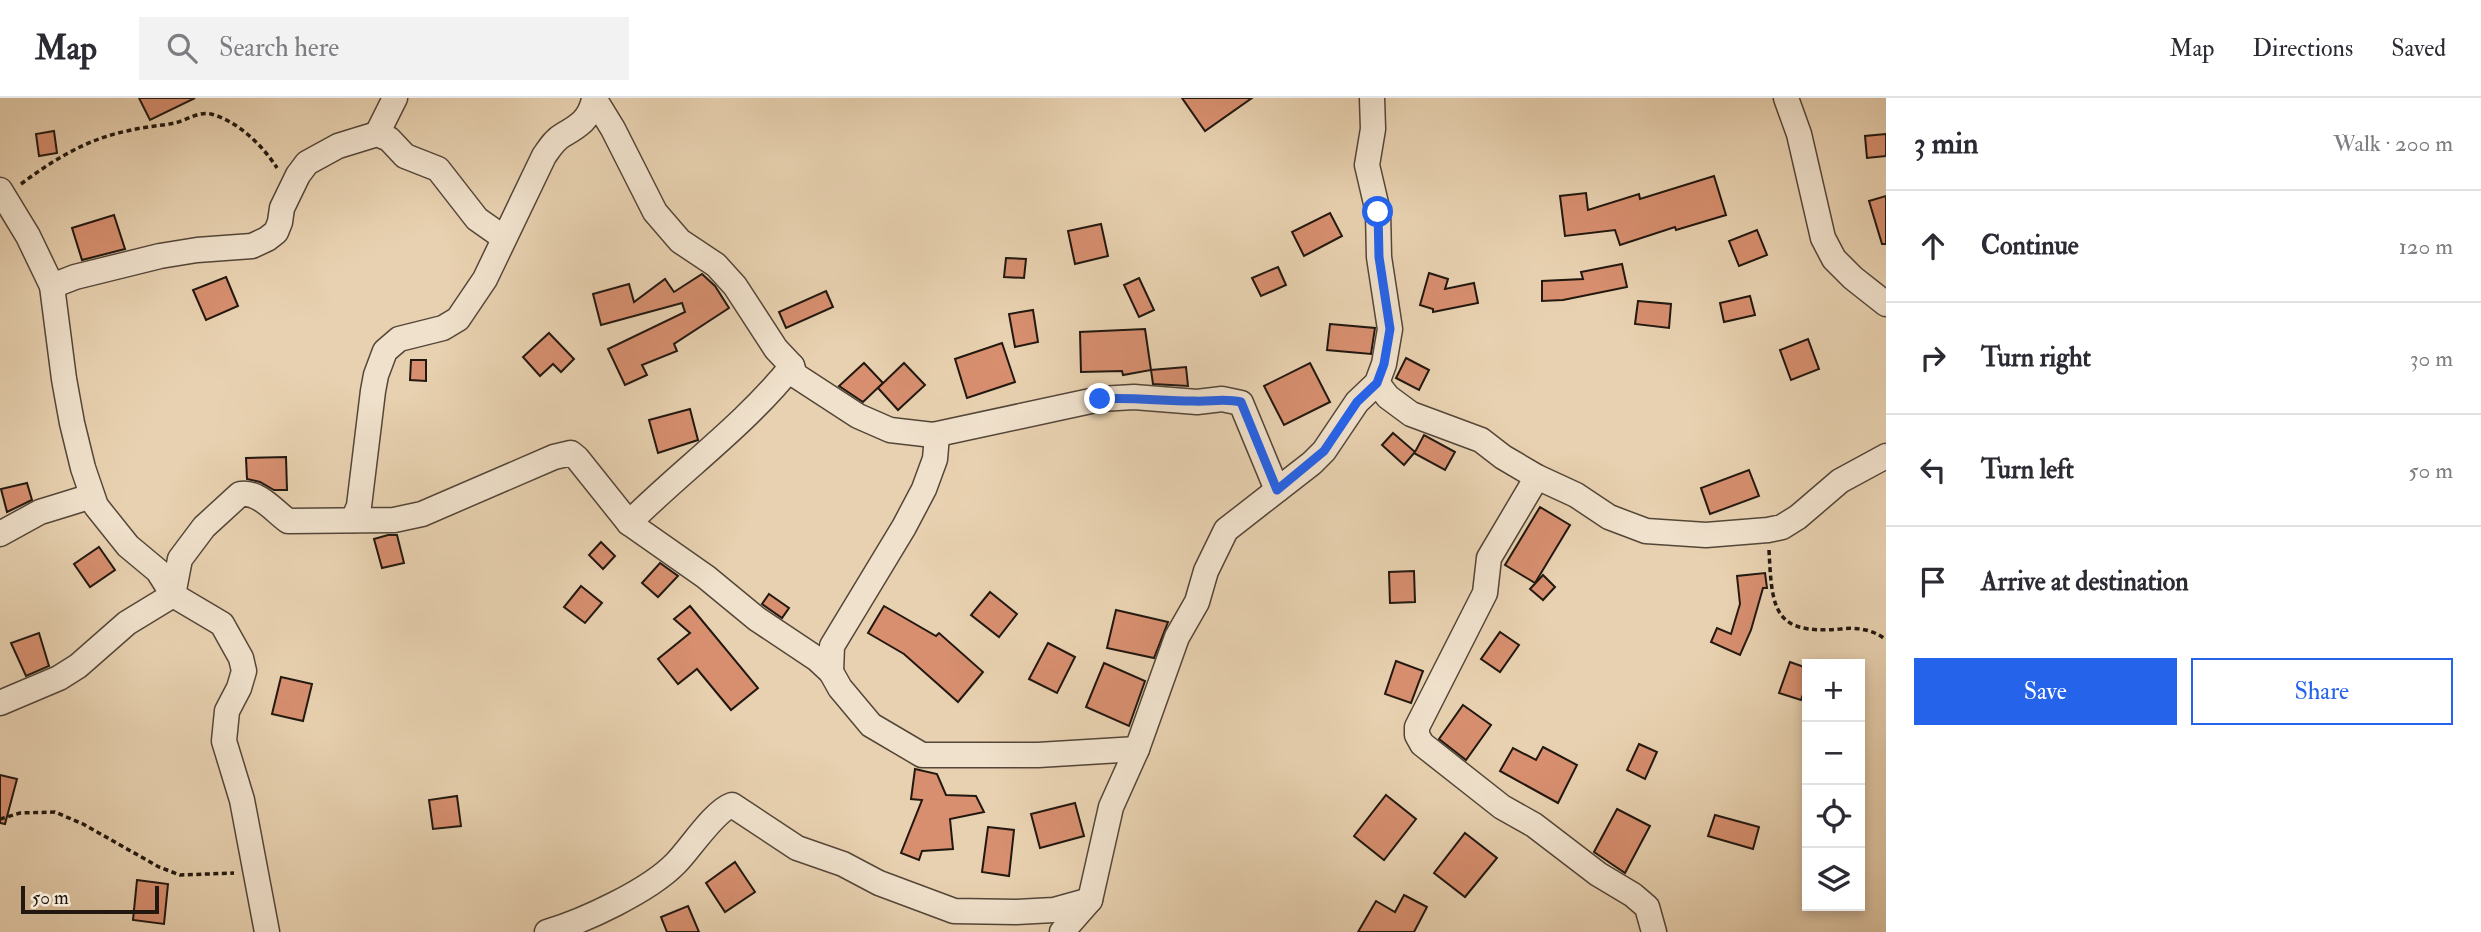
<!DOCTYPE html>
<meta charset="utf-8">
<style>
:root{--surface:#fff;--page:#f2f2f3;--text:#2b2b33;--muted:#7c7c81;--line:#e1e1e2;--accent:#2563eb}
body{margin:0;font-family:"IM FELL Double Pica",serif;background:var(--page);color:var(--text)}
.controls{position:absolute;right:21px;bottom:21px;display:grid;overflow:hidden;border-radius:0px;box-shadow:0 4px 10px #0003}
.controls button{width:63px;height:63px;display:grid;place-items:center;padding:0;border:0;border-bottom:2px solid var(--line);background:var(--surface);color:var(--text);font:35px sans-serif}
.scale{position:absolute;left:21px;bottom:18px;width:138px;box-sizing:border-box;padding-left:7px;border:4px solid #221810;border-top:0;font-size:19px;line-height:24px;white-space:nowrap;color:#221810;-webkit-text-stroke:5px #f0e1cc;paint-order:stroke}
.stop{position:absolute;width:21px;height:21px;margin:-16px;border:5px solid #2563eb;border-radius:50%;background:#fff}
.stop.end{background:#2563eb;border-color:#fff;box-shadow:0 2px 7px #0008}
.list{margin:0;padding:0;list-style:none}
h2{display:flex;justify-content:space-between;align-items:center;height:91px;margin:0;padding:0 28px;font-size:30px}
h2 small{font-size:23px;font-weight:400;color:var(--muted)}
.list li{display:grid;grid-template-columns:46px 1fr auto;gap:21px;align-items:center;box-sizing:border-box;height:112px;padding:0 28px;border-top:2px solid var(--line)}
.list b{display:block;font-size:26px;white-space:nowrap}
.list em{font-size:23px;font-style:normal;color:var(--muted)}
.actions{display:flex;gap:14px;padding:21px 28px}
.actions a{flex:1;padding:16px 0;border:2px solid var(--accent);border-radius:0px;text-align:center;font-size:24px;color:var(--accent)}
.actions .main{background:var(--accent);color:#fff}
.icon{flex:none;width:38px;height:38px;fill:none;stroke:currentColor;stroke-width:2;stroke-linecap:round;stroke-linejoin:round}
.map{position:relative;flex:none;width:1886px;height:834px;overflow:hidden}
header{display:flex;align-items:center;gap:42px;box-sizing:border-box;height:98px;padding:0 35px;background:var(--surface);border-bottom:2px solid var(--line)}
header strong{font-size:33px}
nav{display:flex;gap:38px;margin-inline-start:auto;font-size:24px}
.search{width:490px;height:63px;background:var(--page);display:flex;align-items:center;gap:18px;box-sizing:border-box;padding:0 24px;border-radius:0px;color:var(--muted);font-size:26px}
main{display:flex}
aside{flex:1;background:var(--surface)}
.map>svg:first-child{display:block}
.building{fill:#d78f6f;stroke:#221810;stroke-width:2}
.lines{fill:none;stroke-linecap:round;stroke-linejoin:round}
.minor-casing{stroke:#544638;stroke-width:27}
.path{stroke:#221810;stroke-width:3.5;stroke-dasharray:5 3.5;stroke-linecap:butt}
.minor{stroke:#f0e1cc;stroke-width:24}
.route{stroke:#2563eb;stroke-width:9}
</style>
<header>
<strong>Map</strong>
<div class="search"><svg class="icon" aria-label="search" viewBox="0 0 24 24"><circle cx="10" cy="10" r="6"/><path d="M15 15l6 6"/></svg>Search here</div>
<nav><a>Map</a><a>Directions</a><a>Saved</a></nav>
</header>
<main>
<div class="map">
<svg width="1886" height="834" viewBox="0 0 1886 834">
<rect width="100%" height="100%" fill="#e8d1b0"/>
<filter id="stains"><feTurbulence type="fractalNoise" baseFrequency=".00286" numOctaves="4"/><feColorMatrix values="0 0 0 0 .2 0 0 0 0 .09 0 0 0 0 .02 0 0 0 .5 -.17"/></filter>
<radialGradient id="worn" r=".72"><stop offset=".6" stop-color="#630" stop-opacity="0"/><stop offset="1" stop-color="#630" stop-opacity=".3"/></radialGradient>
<g class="building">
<polygon points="139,0 195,0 150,22"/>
<polygon points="1182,0 1252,0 1205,33"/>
<polygon points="54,33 57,55 39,58 36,36"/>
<polygon points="1886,36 1886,58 1867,60 1865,38"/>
<polygon points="1714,78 1726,117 1676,132 1675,129 1620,147 1615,132 1565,138 1560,98 1586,95 1588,112 1639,96 1640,101"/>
<polygon points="1886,98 1886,146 1882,146 1869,103"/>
<polygon points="1330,115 1342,138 1304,158 1292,134"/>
<polygon points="114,117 125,151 82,162 72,130"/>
<polygon points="1101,126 1108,158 1075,166 1068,133"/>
<polygon points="1757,132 1767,157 1739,168 1729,143"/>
<polygon points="1006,160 1026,161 1024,180 1004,179"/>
<polygon points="1622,166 1627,189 1563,202 1542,203 1542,183 1583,181 1581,174"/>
<polygon points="1278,169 1286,187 1261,198 1252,180"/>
<polygon points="1429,175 1448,181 1445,191 1474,185 1478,205 1433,214 1433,211 1420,207"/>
<polygon points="702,176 715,188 729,210 674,246 677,253 642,267 647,277 625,287 608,251 685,214 682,205 601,227 593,196 629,186 634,204 665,181 674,194"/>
<polygon points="226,179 238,208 206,222 193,192"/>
<polygon points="1139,180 1154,212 1139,219 1124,187"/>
<polygon points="826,193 833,209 786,230 779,214"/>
<polygon points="1750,198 1755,217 1724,224 1720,205"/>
<polygon points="1638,203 1671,206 1669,230 1635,226"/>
<polygon points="1033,212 1038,244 1015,249 1009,216"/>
<polygon points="1330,226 1375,230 1371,256 1327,252"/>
<polygon points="1145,231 1151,272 1123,277 1122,273 1081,274 1080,234"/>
<polygon points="549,235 574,261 561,274 553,266 540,278 523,259"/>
<polygon points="1808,241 1819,271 1791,282 1780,252"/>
<polygon points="1002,245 1015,284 967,300 955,261"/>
<polygon points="1406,260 1429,272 1419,292 1396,280"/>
<polygon points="411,262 426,262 426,283 410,282"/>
<polygon points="864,265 883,285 863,304 839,288"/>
<polygon points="904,265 925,287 898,312 878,290"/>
<polygon points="1310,265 1330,304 1284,327 1264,288"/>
<polygon points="1186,269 1188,288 1153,286 1151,272"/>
<polygon points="690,311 698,342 658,355 649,322"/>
<polygon points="1393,335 1415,354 1424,337 1455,354 1445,372 1414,355 1404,367 1382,347"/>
<polygon points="286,359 287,392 274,392 260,384 247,381 246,360"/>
<polygon points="1749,372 1759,398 1710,416 1701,390"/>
<polygon points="27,385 32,402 7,414 1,391"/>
<polygon points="1540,409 1570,427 1535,485 1505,467"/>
<polygon points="388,437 397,437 404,465 382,470 374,441"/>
<polygon points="601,444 615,458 603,471 589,457"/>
<polygon points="99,449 115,472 90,489 74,466"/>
<polygon points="660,465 678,478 658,499 642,485"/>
<polygon points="1414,473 1415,504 1390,505 1389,474"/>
<polygon points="1765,475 1767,490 1763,490 1751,532 1740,557 1711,544 1717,530 1731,536 1740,506 1737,478"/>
<polygon points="1543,477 1555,489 1543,502 1530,491"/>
<polygon points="581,488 602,505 585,525 564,509"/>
<polygon points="990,494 1017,516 999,539 971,517"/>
<polygon points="769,496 789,510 782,520 762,506"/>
<polygon points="690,508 758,590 731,612 697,571 678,586 658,561 690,535 674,521"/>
<polygon points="884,508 936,538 939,535 983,574 958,604 904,556 868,535"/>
<polygon points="1116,512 1168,524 1154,560 1107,550"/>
<polygon points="1500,534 1519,547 1500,574 1481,561"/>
<polygon points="39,535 49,568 26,578 11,545"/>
<polygon points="1048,545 1075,559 1057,595 1029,581"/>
<polygon points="1396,563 1423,573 1411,605 1385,596"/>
<polygon points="1790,564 1807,570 1807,585 1801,602 1779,595"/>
<polygon points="1104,565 1145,583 1129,628 1086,609"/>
<polygon points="281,579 312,586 303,623 272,616"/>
<polygon points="1463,607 1491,627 1466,662 1439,641"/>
<polygon points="1639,646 1657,654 1645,681 1627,672"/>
<polygon points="1543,649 1577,667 1558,705 1500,673 1513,650 1536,662"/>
<polygon points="915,671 937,676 946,697 976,698 984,714 950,721 953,751 922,753 919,762 901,755 922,702 911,701"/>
<polygon points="0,677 17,681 5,726 0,725"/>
<polygon points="1386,697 1416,721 1384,762 1354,738"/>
<polygon points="457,698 461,728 433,731 429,702"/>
<polygon points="1075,705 1084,738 1040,750 1031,716"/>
<polygon points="1617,711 1650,728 1625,775 1594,754"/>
<polygon points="1715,717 1759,729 1753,751 1708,738"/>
<polygon points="988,729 1014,732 1009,778 982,774"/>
<polygon points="1465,735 1497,760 1465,799 1434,775"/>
<polygon points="735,764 755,794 725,814 706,785"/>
<polygon points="137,782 168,786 164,826 133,822"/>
<polygon points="1404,797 1427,809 1414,834 1358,834 1376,803 1395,814"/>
<polygon points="688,808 699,834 667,834 661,819"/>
</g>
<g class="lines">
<g class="minor-casing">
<g id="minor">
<polyline points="594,0 613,31 655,114 680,143 716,167 735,188 776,251 792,268 795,277 858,318 890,332 933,337 1100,301 1134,299 1197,304 1222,301 1241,305 1277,392"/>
<polyline points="1786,0 1799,36 1823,140 1834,161 1853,180 1886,206"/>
<polyline points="377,36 395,0"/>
<polyline points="0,92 28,138 52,188 64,281 72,325 83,370 96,408 128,448 158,473 173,497 222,526 241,560 244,573 239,590 227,613 224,643 242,702 267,834"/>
<polyline points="52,188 75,179 160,158 197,152 252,148 267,141 276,134 280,124 282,110 298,77 307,65 338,48 377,36 389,41 405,58 438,71 477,121 504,140"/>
<polyline points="1377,285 1388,299 1411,316 1481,342 1503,359 1537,379 1576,397 1609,419 1646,433 1706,437 1768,432 1782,429 1798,419 1840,383 1886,358"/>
<polyline points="1537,379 1489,460 1485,495 1417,629 1417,637 1422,646 1502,709 1534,727 1598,776 1633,797 1647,809 1654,834"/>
<path d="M353,422L359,408L373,293L376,277L385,253L399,241L443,230L458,221L485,181L544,58C549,51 554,42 563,37C579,28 590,21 594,1"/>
<path d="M629,425C682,372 745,327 792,268"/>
<polyline points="0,436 40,414 92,398"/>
<polyline points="831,574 832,548 904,429 924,391 935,361 937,337"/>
<path d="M0,605L59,580L78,568L127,525L173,497L180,461L204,429L240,396C259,393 274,413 288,423L394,422L422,416L554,359L571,355L577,360L629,425L706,479L757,521L817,561L831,574L840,590L871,627L922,657H1038L1137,651"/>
<path d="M547,834C584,823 649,793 676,765C690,751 714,713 732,707L797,750L843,766L879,785L954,813L1016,814L1054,812L1090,802"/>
<polyline points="1062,834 1090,802 1111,709 1137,651 1177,539 1197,504 1206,473 1226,432 1312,365 1324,353 1357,304 1377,285 1384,266 1390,231 1379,159 1378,114 1367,67 1373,31 1372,0"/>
</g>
</g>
<g class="path">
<path d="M21,86C53,62 87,41 127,33C142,29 159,28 175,25C187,22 199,13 211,16C238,23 263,48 277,70"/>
<path d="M1769,452C1772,511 1773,537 1840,531C1856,529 1873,531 1886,542"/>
<polyline points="0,721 20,715 55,714 83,726 159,769 180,777 234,775"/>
</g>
<use href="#minor" class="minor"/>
</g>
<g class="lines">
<path class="route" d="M1100,301C1131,299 1161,303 1193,303C1210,304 1224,300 1241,304L1277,392L1324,353L1357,304L1377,285L1384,266L1390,231L1379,159L1378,114"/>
</g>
<rect width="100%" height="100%" filter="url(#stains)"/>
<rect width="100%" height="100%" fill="url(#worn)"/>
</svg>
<div class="controls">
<button>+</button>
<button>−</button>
<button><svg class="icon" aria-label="locate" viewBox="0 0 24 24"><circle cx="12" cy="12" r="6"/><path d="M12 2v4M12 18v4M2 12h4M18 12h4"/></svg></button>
<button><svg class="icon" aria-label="layers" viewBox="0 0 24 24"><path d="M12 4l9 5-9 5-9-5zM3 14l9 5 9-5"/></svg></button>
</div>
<div class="scale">50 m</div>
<div class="stop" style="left:1378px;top:114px"></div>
<div class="stop end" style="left:1100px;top:301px"></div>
</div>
<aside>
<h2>3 min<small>Walk · 200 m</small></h2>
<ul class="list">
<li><svg class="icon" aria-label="ahead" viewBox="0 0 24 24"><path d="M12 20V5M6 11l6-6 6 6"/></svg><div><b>Continue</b></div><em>120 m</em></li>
<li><svg class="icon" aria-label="right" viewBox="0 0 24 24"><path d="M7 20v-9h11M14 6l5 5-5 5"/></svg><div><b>Turn right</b></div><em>30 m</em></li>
<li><svg class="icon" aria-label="left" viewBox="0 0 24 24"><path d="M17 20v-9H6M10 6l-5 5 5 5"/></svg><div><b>Turn left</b></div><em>50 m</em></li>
<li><svg class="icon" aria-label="arrive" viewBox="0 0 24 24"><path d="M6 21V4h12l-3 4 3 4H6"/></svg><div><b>Arrive at destination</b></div></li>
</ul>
<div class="actions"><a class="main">Save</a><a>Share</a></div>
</aside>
</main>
